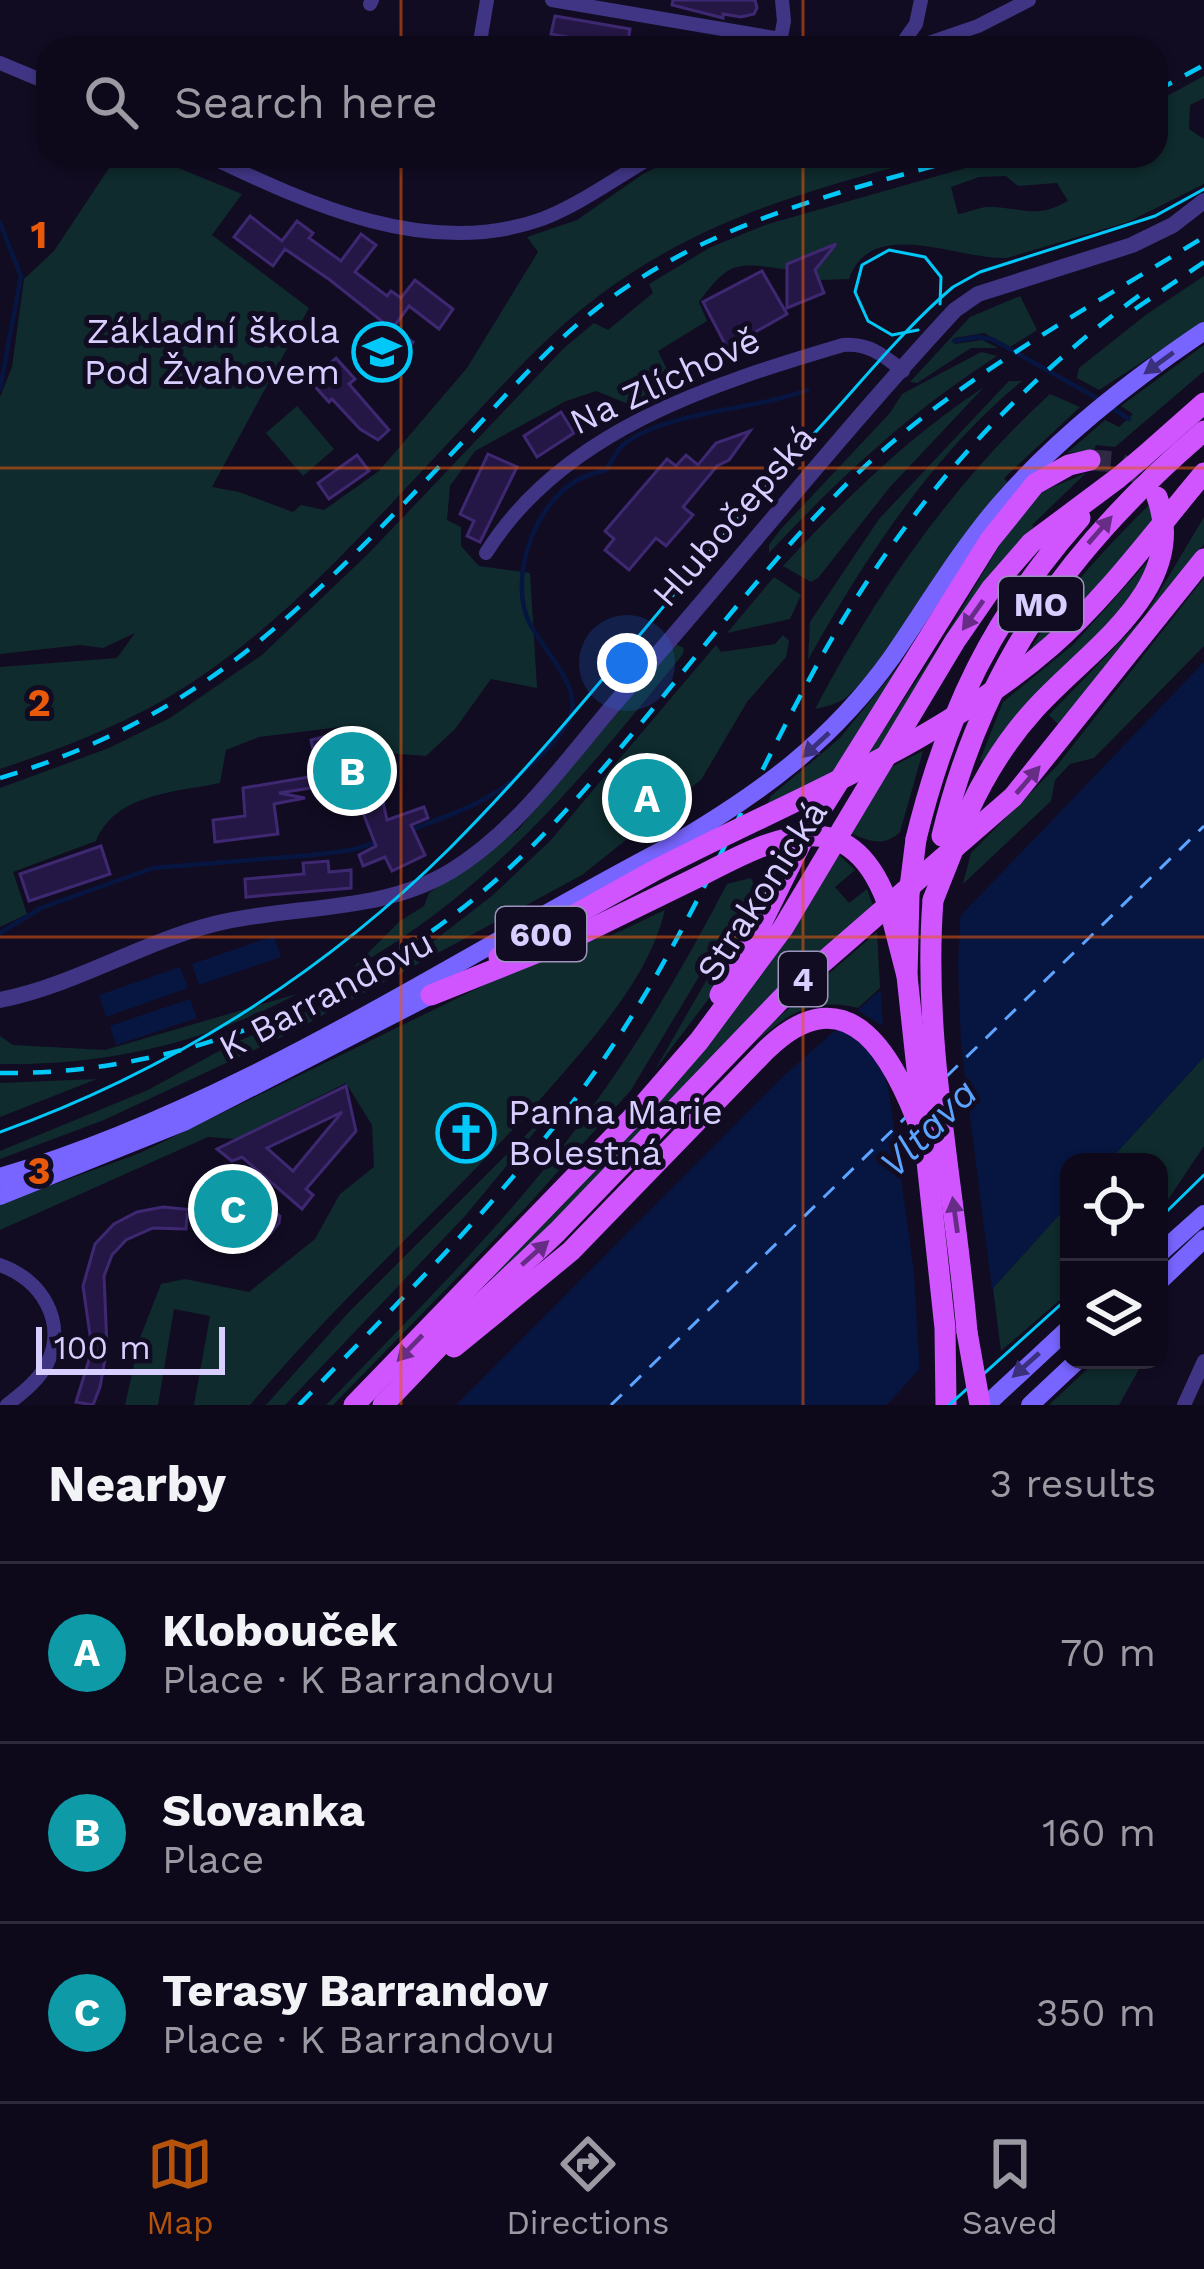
<!DOCTYPE html>
<meta charset="utf-8">
<style>
:root{--surface:#0e091a;--page:#1c1727;--text:#f1f3f6;--muted:#9b9aa2;--line:#2e2a39;--accent:#b45309}
body{margin:0;font-family:"Work Sans",sans-serif;background:var(--page);color:var(--text)}
.controls{position:absolute;right:36px;bottom:36px;display:grid;overflow:hidden;border-radius:24px;box-shadow:0 3px 9px #0004}
.controls button{width:108px;height:108px;display:grid;place-items:center;padding:0;border:0;border-bottom:3px solid var(--line);background:var(--surface);color:var(--text);font:60px sans-serif}
.scale{position:absolute;left:36px;bottom:30px;width:189px;box-sizing:border-box;padding-left:12px;border:6px solid #d8ceff;border-top:0;font-size:33px;line-height:42px;white-space:nowrap;color:#d8ceff;-webkit-text-stroke:9px #120c23;paint-order:stroke}
.you{position:absolute;left:627px;top:663px;width:42px;height:42px;margin:-30px;border:9px solid #fff;border-radius:50%;background:#1a73e8;box-shadow:0 0 0 18px #1a73e833}
.badge{display:grid;place-items:center;width:78px;height:78px;border-radius:50%;background:var(--accent);color:#fff;font-size:39px;font-weight:700}
.pin{position:absolute;translate:-50% -50%;border:6px solid #fff;box-shadow:0 3px 12px #0006}
.list{margin:0;padding:0;list-style:none}
h2{display:flex;justify-content:space-between;align-items:center;height:156px;margin:0;padding:0 48px;font-size:51px}
h2 small{font-size:39px;font-weight:400;color:var(--muted)}
.list li{display:grid;grid-template-columns:78px 1fr auto;gap:36px;align-items:center;box-sizing:border-box;height:180px;padding:0 48px;border-top:3px solid var(--line)}
.list b{display:block;font-size:45px;white-space:nowrap}
.list p{margin:0;font-size:39px;white-space:nowrap;color:var(--muted)}
.list em{font-size:39px;font-style:normal;color:var(--muted)}
.icon{flex:none;width:66px;height:66px;fill:none;stroke:currentColor;stroke-width:2;stroke-linecap:round;stroke-linejoin:round}
.map{position:relative;flex:none;width:1204px;height:1405px;overflow:hidden}
.search{position:absolute;background:var(--surface);box-shadow:0 3px 9px #0004;left:36px;right:36px;top:36px;height:132px;display:flex;align-items:center;gap:30px;box-sizing:border-box;padding:0 42px;border-radius:36px;color:var(--muted);font-size:45px}
.sheet{height:696px;background:var(--surface)}
nav{display:flex;justify-content:space-around;align-items:center;box-sizing:border-box;height:168px;border-top:3px solid var(--line);background:var(--surface);font-size:33px;color:var(--muted)}
nav a{display:grid;justify-items:center;gap:6px}
nav .on{color:var(--accent)}
.map>svg:first-child{display:block}
.green{fill:#0f2b2d;fill-rule:evenodd}
.water{fill:#071641}
.pier{fill:#120c23}
.lines{fill:none;stroke-linecap:round;stroke-linejoin:round}
.stream{stroke:#071641;stroke-width:4.5}
.ferry{stroke:#5ca4ff;stroke-width:3;stroke-dasharray:15 12;stroke-linecap:butt}
.building{fill:#251745;stroke:#3e2872;stroke-width:3;fill-rule:evenodd}
.primary-tunnel{stroke:#302944;stroke-width:21;stroke-dasharray:21 10;stroke-linecap:butt}
.minor{stroke:#3f3584;stroke-width:14}
.tertiary{stroke:#3f3584;stroke-width:16}
.secondary{stroke:#7865ff;stroke-width:18}
.primary{stroke:#d055ff;stroke-width:21}
.tram{stroke:#00c8f9;stroke-width:3}
.rail{stroke:#00c8f9;stroke-width:4.5;stroke-dasharray:18 15;stroke-linecap:butt}
.secondary-bridge{stroke:#7865ff;stroke-width:18}
.primary-bridge{stroke:#d055ff;stroke-width:21}
.oneway{fill:#3b307b}
.oneway2{fill:#672d86}
.grid{fill:none;stroke:#e8590c;stroke-width:3;stroke-opacity:0.55}
.labels{text-anchor:middle;dominant-baseline:central;stroke-width:10;stroke-linejoin:round;paint-order:stroke}
.shield{fill:#120c23;stroke:#9d94bd;stroke-width:3}
.shield-label{font-size:33px;font-weight:bold;fill:#d8ceff}
.poi-label{font-size:36px;fill:#d8ceff;stroke:#120c23;text-anchor:end}
.street-label{font-size:36px;fill:#d8ceff;stroke:#120c23}
.water-label{font-size:39px;font-style:italic;fill:#5ca4ff;stroke:#120c23}
.grid-label{font-size:39px;text-anchor:middle;font-weight:bold;fill:#e8590c;stroke:#120c23;stroke-width:10;stroke-linejoin:round;paint-order:stroke}
</style>
<div class="map">
<svg width="1204" height="1405" viewBox="0 0 1204 1405">
<rect width="100%" height="100%" fill="#120c23"/>
<g class="green">
<path d="M1204,76V98L1190,105L1189,129L1204,139V184L1128,222L1007,258C958,260 871,215 849,279L820,280C809,271 798,270 783,269C736,262 728,262 699,302L707,321L658,351L674,384L631,405L596,391L566,401L475,451L450,486L447,520L461,527V546L479,566L530,573L537,688L491,679L455,729L426,756L359,751L340,727L259,737L226,750L220,783C175,792 115,794 96,841L13,872L27,914L0,927V788L109,748L170,718L262,655L369,553L564,348L594,323L608,330L653,293L649,284L711,247L768,224L1008,156H1156V102ZM1006,176L1018,186L1057,183L1068,201C1034,220 1023,207 988,207C979,207 967,213 958,214L951,187L979,177Z"/>
<path d="M117,156H149L242,194L212,235L309,308L212,487L239,492L293,512L301,505L324,510L379,471L467,368L538,252L527,237L577,220L643,174L680,156H936C813,189 705,217 601,294C544,336 499,390 451,440C361,535 274,637 160,702C110,730 54,751 0,769V667L117,658L135,633L103,648L80,645L0,654V397L12,367L24,279L54,251Z"/>
<polygon points="1204,276 1204,322 1099,390 1077,378 1079,368 1147,314"/>
<polygon points="1020,296 1037,330 1010,347 984,333 954,338 955,344 982,340 998,348 971,348 917,383 910,382 970,317"/>
<polygon points="1204,345 1204,371 1115,447 1096,445 1094,450 1067,453 1105,420 1119,427 1133,414 1121,406"/>
<path d="M981,352L997,356C910,412 839,478 769,553V545L781,529L890,413L902,394Z"/>
<path d="M1009,381H1022C933,454 864,559 808,660L810,622L879,519Z"/>
<path d="M984,387L890,487L818,578L811,582L783,566C845,499 908,437 984,387Z"/>
<path d="M1050,394L1080,407L1004,478L1007,482C948,547 910,634 849,695C840,704 827,706 815,709C877,592 952,484 1050,394Z"/>
<polygon points="297,406 334,449 303,476 266,433"/>
<polygon points="1086,473 1032,525 1034,527 1011,552 881,749 866,756 937,650 1011,526 1039,493"/>
<path d="M1150,504L1154,523L1092,596L1025,660C1060,595 1101,553 1150,504Z"/>
<polygon points="1204,517 1204,544 1062,728 1049,715 1145,616"/>
<polygon points="1149,560 1133,596 984,762 980,760 1003,702 1074,644"/>
<polygon points="774,577 801,595 790,619 727,633"/>
<polygon points="1204,578 1204,646 1094,758 1070,764 1055,780 1051,801 963,884 971,853 1056,767"/>
<polygon points="783,635 789,641 786,657 747,702 701,780 582,875 288,1034 104,1120 0,1159 0,1151 148,1090 232,1044 345,995 426,947 493,895 550,841 716,645 721,652 775,644"/>
<path d="M675,644L684,648L683,654C583,777 493,889 353,968L400,921L424,906L429,893L518,830Z"/>
<polygon points="901,663 836,773 767,805 771,796 840,738"/>
<path d="M923,751L900,832C883,848 868,841 849,832L887,769Z"/>
<polygon points="789,851 731,969 655,1070 755,895"/>
<polygon points="838,854 855,870 835,887 849,903 867,889 873,906 493,1280 491,1278 618,1144"/>
<path d="M751,878L754,885L631,1090L528,1205L333,1405H326C402,1326 481,1248 550,1162C620,1076 676,982 727,884Z"/>
<path d="M665,910C649,975 601,1029 558,1079C461,1192 346,1290 250,1405H194L210,1316L174,1309L158,1405H125L140,1338L161,1284L185,1279L249,1292L315,1239L340,1194L374,1167L372,1125L346,1083L235,1139L208,1137L0,1230V1204L140,1153L505,975L603,936H610Z"/>
<path d="M877,932L880,988L858,1008C814,997 788,1013 756,1042L772,1023Z"/>
<path d="M297,994C206,1043 103,1066 0,1064V1036L13,1045L105,1050Z"/>
<polygon points="1204,1057 1204,1146 1159,1213 1159,1162 1108,1162"/>
<polygon points="97,1079 0,1117 0,1083"/>
<polygon points="561,1100 465,1216 285,1405 266,1405 348,1313"/>
<polygon points="1069,1204 1069,1292 1001,1351 993,1288"/>
<polygon points="1097,1360 1130,1360 1139,1369 1119,1405 1049,1405"/>
</g>
<g class="water">
<polygon points="1204,662 1204,1057 1108,1162 1069,1162 1069,1204 894,1397 886,1405 456,1405 786,1074 942,935"/>
<polygon points="274,936 281,957 199,985 192,964"/>
<polygon points="180,967 188,988 106,1017 99,995"/>
<polygon points="190,999 197,1018 116,1045 110,1026"/>
</g>
<polygon class="pier" points="961,907 958,963 961,1045 993,1297 920,1378 914,1273 889,1092 885,1076 864,1043 843,1031 826,1029 851,1006 883,1026 880,981"/>
<g class="lines">
<g class="stream">
<polyline points="0,223 21,276 0,389"/>
<polyline points="954,341 978,337 992,339 1100,400"/>
<polyline points="1109,406 1129,419"/>
<path d="M408,831C473,806 497,800 547,749C557,738 569,726 572,711C578,682 541,647 529,622C507,575 538,492 589,475C594,473 600,472 606,470C611,463 615,452 622,446C660,412 756,410 807,390"/>
<polyline points="0,933 41,908 153,868 313,855 352,850 380,841"/>
</g>
<g class="ferry">
<polyline points="947,1076 1204,826"/>
<polyline points="611,1405 906,1117"/>
</g>
</g>
<g class="building">
<polygon points="673,0 755,0 757,8 754,14 741,17 723,14 723,18 672,5"/>
<polygon points="555,16 630,29 627,48 551,34"/>
<polygon points="250,216 282,241 297,221 313,233 309,238 341,261 361,234 376,245 355,272 387,296 391,291 401,298 415,280 453,309 439,329 409,306 393,328 413,342 398,362 370,340 383,322 330,280 285,249 273,266 234,237"/>
<polygon points="836,244 815,270 824,293 787,308 787,264"/>
<polygon points="762,271 787,314 727,348 703,302"/>
<polygon points="336,358 355,379 349,384 389,430 378,440 360,429 332,399 329,402 310,381"/>
<polygon points="561,412 574,433 537,457 524,436"/>
<polygon points="750,431 729,460 717,466 683,507 693,515 666,546 656,538 629,570 605,550 614,539 605,531 667,459 676,466 686,455 698,465 716,443"/>
<polygon points="488,454 517,467 480,542 467,536 474,521 460,514"/>
<polygon points="357,455 369,471 329,499 318,483"/>
<polygon points="334,734 340,763 373,759 378,777 329,785 326,755 315,758 311,740"/>
<polygon points="309,777 311,788 279,793 305,798 274,804 278,834 215,842 213,820 245,816 243,788"/>
<polygon points="382,797 387,820 424,807 428,818 411,825 425,855 392,871 385,857 363,866 359,855 376,846 358,800"/>
<polygon points="101,846 110,874 29,901 20,874"/>
<polygon points="328,861 329,872 351,870 351,888 246,897 245,879 304,874 303,863"/>
<path d="M346,1086L356,1131L306,1189L313,1195L302,1209L242,1157L232,1161L217,1149ZM342,1112L293,1171L267,1148Z"/>
<polygon points="229,1178 242,1189 244,1186 280,1216 279,1223 270,1234 264,1233 237,1210 213,1238 187,1215 186,1229 153,1228 126,1240 112,1255 104,1276 107,1348 100,1387 93,1405 76,1402 89,1360 90,1335 83,1286 95,1244 114,1224 137,1212 163,1207 194,1210 217,1201 212,1196"/>
</g>
<g class="lines">
<polyline class="primary-tunnel" points="1090,460 1117,462 1144,477"/>
<g class="minor">
<polyline points="552,0 781,39"/>
<polyline points="370,4 372,0"/>
<polyline points="479,48 487,0"/>
<polyline points="779,48 784,21 782,0"/>
<polyline points="899,48 916,24 921,0"/>
<polyline points="914,48 978,26 1029,0"/>
<polyline points="0,63 48,83"/>
<path d="M208,156C309,204 429,260 542,219C581,204 617,177 654,156"/>
<path d="M486,553C562,431 711,384 843,345C869,343 883,355 903,371"/>
<path d="M0,1265C41,1279 68,1322 47,1364C38,1381 22,1393 7,1405"/>
<polyline points="1184,1405 1204,1361"/>
</g>
<path class="tertiary" d="M0,1000C75,985 140,943 214,924C293,904 380,914 451,871C517,831 567,759 616,702C730,573 838,436 955,310L978,294L1132,245L1173,225L1204,201"/>
<g class="secondary">
<path d="M892,657C927,606 959,552 999,505C1058,437 1130,381 1204,331"/>
<path d="M0,1177C236,1108 455,958 672,845"/>
<polyline points="0,1196 184,1122 431,995"/>
<polyline points="1159,1254 1204,1214"/>
<polyline points="1159,1282 1204,1239"/>
<polyline points="986,1405 1069,1328"/>
<polyline points="1030,1405 1078,1360"/>
</g>
<g class="primary">
<polyline points="1143,457 1204,403"/>
<path d="M968,812C985,775 1006,741 1034,710C1085,652 1191,589 1157,497"/>
<path d="M942,836C983,664 1072,544 1204,431"/>
<path d="M916,839C947,712 993,616 1080,518"/>
<path d="M933,900C922,1045 955,1188 967,1332"/>
<polyline points="890,910 907,976 945,1328 946,1405"/>
<polyline points="499,957 650,873"/>
<polyline points="431,995 571,939 698,877"/>
<polyline points="720,995 751,944 804,837 990,540 1035,484 1069,465 1090,460"/>
<path d="M454,1347L571,1251L765,1051C850,967 896,1062 923,1136"/>
<polyline points="354,1405 632,1118 699,1041 783,928 955,641 991,589 1031,543 1118,478"/>
<polyline points="383,1405 470,1314 557,1232 784,996 1013,797 1204,559"/>
</g>
<g class="tram">
<polyline points="918,330 892,335 868,321 855,292 862,265 889,250 925,257 941,277 940,304"/>
<path d="M0,1132C168,1072 323,974 450,848C577,721 686,571 809,439C856,389 901,331 953,287L980,272L1155,216L1204,189"/>
<polyline points="1159,1219 1204,1175"/>
<polyline points="949,1405 1069,1297"/>
</g>
<g class="rail">
<polyline points="1156,91 1204,65"/>
<polyline points="1135,309 1204,262"/>
<path d="M0,778C209,715 311,601 456,449C504,398 548,345 604,303C714,221 842,191 972,156"/>
<path d="M0,1073C202,1076 404,980 543,835C654,719 743,584 859,472C959,377 1087,309 1204,237"/>
<path d="M299,1405C415,1285 535,1168 625,1027C699,911 751,785 817,665C897,518 1008,390 1144,292"/>
</g>
<path class="secondary-bridge" d="M672,845C761,793 831,742 892,657"/>
<g class="primary-bridge">
<polyline points="1118,478 1143,457"/>
<path d="M650,873C785,802 935,747 1051,646C1108,596 1155,531 1204,473"/>
<path d="M698,877C775,837 852,796 890,910"/>
<polyline points="933,900 968,812"/>
<polyline points="907,976 909,895 916,839"/>
<polyline points="967,1332 980,1405"/>
</g>
</g>
<defs><path id="oneway-solid" d="M-6-.8H1V-3.2L6.5 0L1 3.2V.8H-6Z" transform="scale(3)"/></defs>
<g class="oneway">
<use href="#oneway-solid" transform="translate(1159 363) rotate(144)"/>
<use href="#oneway-solid" transform="translate(816 745) rotate(137)"/>
<use href="#oneway-solid" transform="translate(1026 1365) rotate(138)"/>
</g>
<g class="oneway2">
<use href="#oneway-solid" transform="translate(1100 530) rotate(-49)"/>
<use href="#oneway-solid" transform="translate(973 615) rotate(125)"/>
<use href="#oneway-solid" transform="translate(1028 780) rotate(-49)"/>
<use href="#oneway-solid" transform="translate(955 1215) rotate(-98)"/>
<use href="#oneway-solid" transform="translate(535 1253) rotate(-42)"/>
<use href="#oneway-solid" transform="translate(410 1348) rotate(134)"/>
</g>
<path class="grid" d="M401,0V48M803,0V48M401,156V1405M803,156V1405M0,468H1204M0,937H1204"/>
<defs>
<g id="school-ring" transform="scale(3)"><circle r="9.5" fill="#120c23" stroke="#00c8f9" stroke-width="1.5"/><path d="M0-5L7-2L0 1L-7-2ZM-4 1L0 2.5L4 1V4Q0 6-4 4Z" fill="#00c8f9"/></g>
<g id="church-ring" transform="scale(3)"><circle r="9.5" fill="#120c23" stroke="#00c8f9" stroke-width="1.5"/><path d="M-1.2-6h2.4v3.5h3.3v2.4h-3.3V6h-2.4V-.1h-3.3v-2.4h3.3Z" fill="#00c8f9"/></g>
</defs>
<g fill-rule="evenodd">
<use href="#school-ring" x="382" y="352"/>
<use href="#church-ring" x="466" y="1133"/>
</g>
<g class="labels">
<g class="shield">
<rect x="999" y="577" width="84" height="54" rx="9"/>
<rect x="496" y="907" width="90" height="54" rx="9"/>
<rect x="779" y="952" width="48" height="54" rx="9"/>
</g>
<g class="shield-label">
<text x="1041" y="604">MO</text>
<text x="541" y="934">600</text>
<text x="803" y="979">4</text>
</g>
<g class="poi-label">
<text x="340" y="331">Základní škola<tspan x="340" dy="41">Pod Žvahovem</tspan></text>
<text x="508" y="1112" text-anchor="start">Panna Marie<tspan x="508" dy="41">Bolestná</tspan></text>
</g>
<g class="street-label">
<text transform="translate(665 381) rotate(-25)">Na Zlíchově</text>
<text transform="translate(734 516) rotate(-49)">Hlubočepská</text>
<text transform="translate(762 891) rotate(-57)">Strakonická</text>
<text transform="translate(326 995) rotate(-28)">K Barrandovu</text>
</g>
<g class="water-label">
<text transform="translate(928 1128) rotate(-45)">Vltava</text>
</g>
</g>
<g class="grid-label">
<text x="39" y="248">1</text>
<text x="39" y="716">2</text>
<text x="39" y="1184">3</text>
</g>
</svg>
<div class="controls">
<button><svg class="icon" aria-label="locate" viewBox="0 0 24 24"><circle cx="12" cy="12" r="6"/><path d="M12 2v4M12 18v4M2 12h4M18 12h4"/></svg></button>
<button><svg class="icon" aria-label="layers" viewBox="0 0 24 24"><path d="M12 4l9 5-9 5-9-5zM3 14l9 5 9-5"/></svg></button>
</div>
<div class="scale">100 m</div>
<div class="you"></div>
<div class="pin badge" style="left:647px;top:798px;background:#0f9aa8">A</div>
<div class="pin badge" style="left:352px;top:771px;background:#0f9aa8">B</div>
<div class="pin badge" style="left:233px;top:1209px;background:#0f9aa8">C</div>
<div class="search"><svg class="icon" aria-label="search" viewBox="0 0 24 24"><circle cx="10" cy="10" r="6"/><path d="M15 15l6 6"/></svg>Search here</div>
</div>
<section class="sheet">
<h2>Nearby<small>3 results</small></h2>
<ul class="list">
<li><span class="badge" style="background:#0f9aa8">A</span><div><b>Klobouček</b><p>Place · K Barrandovu</p></div><em>70 m</em></li>
<li><span class="badge" style="background:#0f9aa8">B</span><div><b>Slovanka</b><p>Place</p></div><em>160 m</em></li>
<li><span class="badge" style="background:#0f9aa8">C</span><div><b>Terasy Barrandov</b><p>Place · K Barrandovu</p></div><em>350 m</em></li>
</ul>
</section>
<nav>
<a class="on"><svg class="icon" aria-label="map" viewBox="0 0 24 24"><path d="M3 6l6-2 6 2 6-2v14l-6 2-6-2-6 2zM9 4v14M15 6v14"/></svg>Map</a>
<a><svg class="icon" aria-label="directions" viewBox="0 0 24 24"><path d="M12 3l9 9-9 9-9-9zM9 14v-3h6M13 9l2 2-2 2"/></svg>Directions</a>
<a><svg class="icon" aria-label="saved" viewBox="0 0 24 24"><path d="M7 4h10v16l-5-4-5 4z"/></svg>Saved</a>
</nav>
